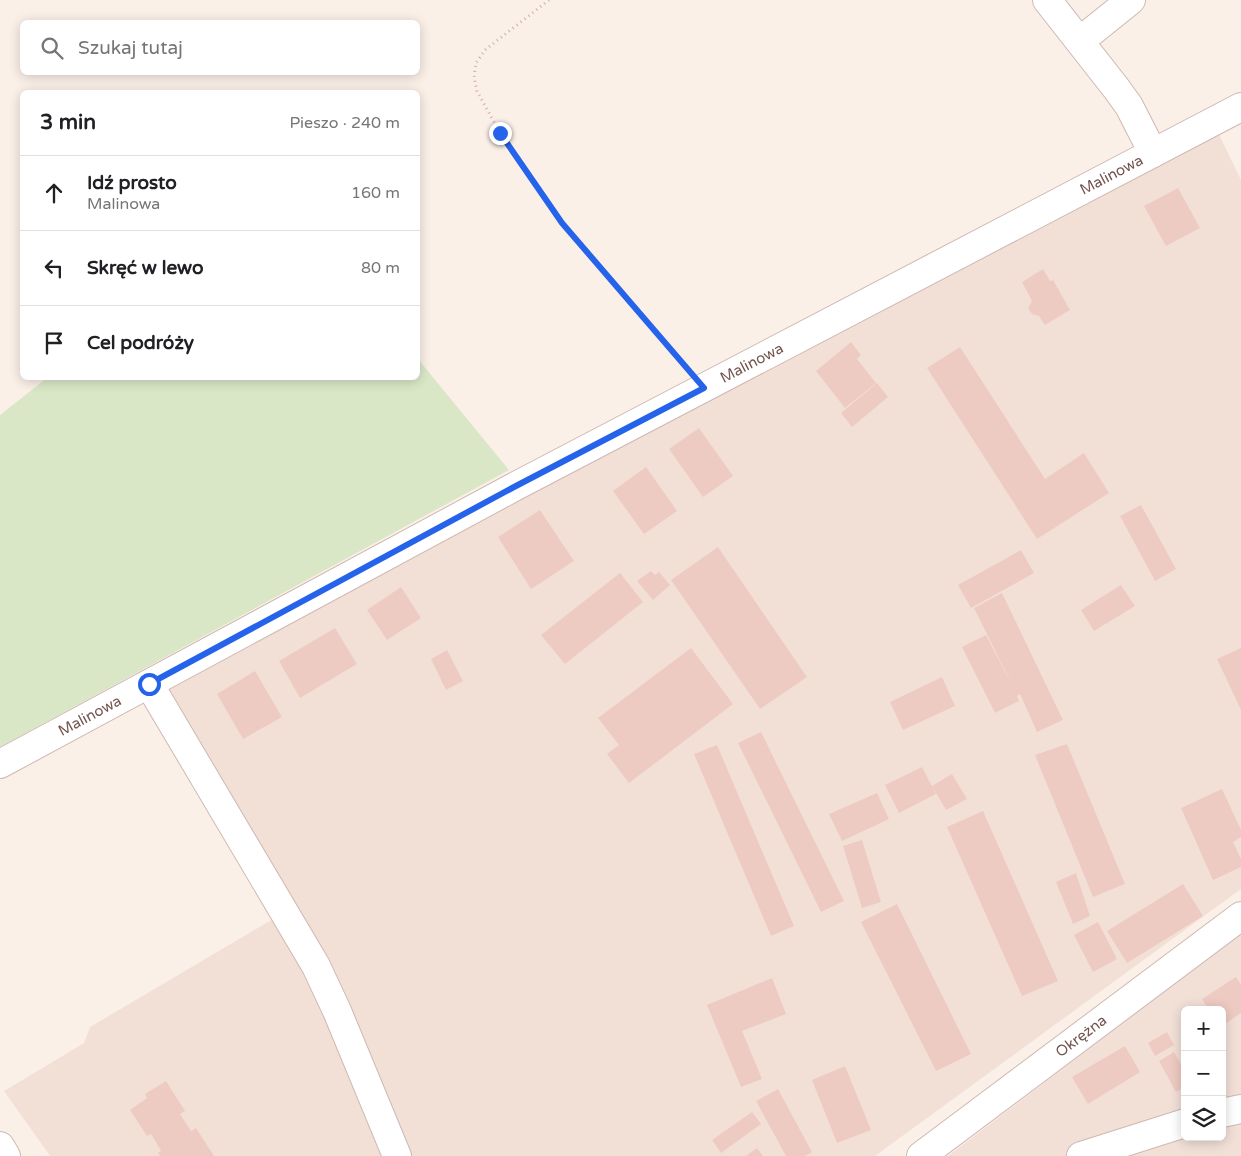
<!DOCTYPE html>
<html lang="pl">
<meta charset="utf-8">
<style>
:root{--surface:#fff;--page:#f6f6f6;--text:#202124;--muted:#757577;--line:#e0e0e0}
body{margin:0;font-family:"Varela Round",sans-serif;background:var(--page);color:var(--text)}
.controls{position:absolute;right:15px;bottom:15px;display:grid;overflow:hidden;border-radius:8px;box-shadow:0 2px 12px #0003}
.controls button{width:45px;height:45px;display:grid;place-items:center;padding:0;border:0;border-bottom:1px solid var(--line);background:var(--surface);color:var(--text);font:25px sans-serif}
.stop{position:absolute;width:15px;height:15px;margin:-11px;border:4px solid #2563eb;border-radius:50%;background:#fff}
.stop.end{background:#2563eb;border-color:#fff;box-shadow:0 1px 5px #0008}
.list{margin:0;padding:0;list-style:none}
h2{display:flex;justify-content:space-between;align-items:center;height:65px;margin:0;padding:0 20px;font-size:21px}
h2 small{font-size:16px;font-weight:400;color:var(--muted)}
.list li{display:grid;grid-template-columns:32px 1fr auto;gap:15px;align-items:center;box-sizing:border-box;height:75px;padding:0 20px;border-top:1px solid var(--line)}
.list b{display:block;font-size:19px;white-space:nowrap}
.list p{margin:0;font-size:16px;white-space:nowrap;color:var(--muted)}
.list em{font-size:16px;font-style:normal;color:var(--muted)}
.icon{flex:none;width:28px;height:28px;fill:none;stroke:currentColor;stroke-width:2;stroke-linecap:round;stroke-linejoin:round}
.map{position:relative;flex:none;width:1241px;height:1156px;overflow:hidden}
.search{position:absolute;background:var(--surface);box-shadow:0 2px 12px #0003;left:20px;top:20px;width:400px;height:55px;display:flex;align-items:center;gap:12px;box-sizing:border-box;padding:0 18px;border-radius:8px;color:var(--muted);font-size:19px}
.panel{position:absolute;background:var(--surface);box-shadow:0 2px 12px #0003;left:20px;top:90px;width:400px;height:290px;border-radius:8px}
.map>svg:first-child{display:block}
.residential{fill:#f2e0d7;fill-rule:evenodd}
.green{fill:#dae7c7}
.building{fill:#eecbc2}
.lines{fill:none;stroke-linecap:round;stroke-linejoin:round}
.minor-casing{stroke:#ceb8b2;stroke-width:30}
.path{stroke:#d3aea5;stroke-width:3;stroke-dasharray:1 4;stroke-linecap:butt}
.minor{stroke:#fff;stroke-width:28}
.route{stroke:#2563eb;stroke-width:6}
.labels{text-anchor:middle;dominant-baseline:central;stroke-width:4.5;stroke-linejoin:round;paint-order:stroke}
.street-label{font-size:15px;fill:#72544e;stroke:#fef4ee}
</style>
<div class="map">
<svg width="1241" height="1156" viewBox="0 0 1241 1156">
<rect width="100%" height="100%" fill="#fbf0e8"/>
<g class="residential">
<polygon points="1216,128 1241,180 1241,889 875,1156 50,1156 4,1091 84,1043 90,1027 278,916 163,690"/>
<path d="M1241,933V1156H948ZM1185,1010H1222V1137H1185Z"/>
</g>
<polygon class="green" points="418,359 509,470 0,747 0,415 47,378 418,378"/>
<g class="building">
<polygon points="1178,188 1200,228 1166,246 1144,206"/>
<polygon points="1043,269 1050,281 1053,280 1070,310 1045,325 1039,316 1032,314 1028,308 1032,301 1022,282"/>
<polygon points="851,342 861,355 857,359 876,383 845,408 816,371"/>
<polygon points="960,347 1045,479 1084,453 1109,493 1037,539 927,368"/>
<polygon points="877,383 888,397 852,427 841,413"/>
<polygon points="699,428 733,476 703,497 669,449"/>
<polygon points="646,467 677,511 644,534 613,491"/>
<polygon points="1141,505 1176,569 1155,581 1120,516"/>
<polygon points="540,510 574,561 531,589 498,537"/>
<polygon points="718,547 807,677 760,709 671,580"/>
<polygon points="1021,550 1034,573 971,608 958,585"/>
<polygon points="651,571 655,575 659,572 670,585 653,600 637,581"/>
<polygon points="620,573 643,602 565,664 541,635"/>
<polygon points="1121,585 1135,606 1094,631 1081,610"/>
<polygon points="401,587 421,618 387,640 367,610"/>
<polygon points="1002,593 1063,720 1037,732 1020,694 1017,696 1019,701 995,713 962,647 986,635 1014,689 974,608"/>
<polygon points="335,628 357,664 300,698 279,661"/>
<polygon points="691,648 733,704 629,783 607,754 619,745 598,718"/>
<polygon points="1241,648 1241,710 1217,659"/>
<polygon points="447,650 463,681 446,690 431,659"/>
<polygon points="255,671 282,717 243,739 217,694"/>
<polygon points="942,677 955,706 903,730 890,702"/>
<polygon points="761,732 844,901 821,912 738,743"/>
<polygon points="1067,744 1125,884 1093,897 1035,755"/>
<polygon points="717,745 794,926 771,936 694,754"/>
<polygon points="922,767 936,794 899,813 885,785"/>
<polygon points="952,774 967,799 946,810 932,786"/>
<polygon points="1222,789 1241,830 1241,837 1233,842 1241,859 1241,867 1213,880 1181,808"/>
<polygon points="877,793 889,819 842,841 829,814"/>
<polygon points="983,811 1058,981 1022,996 947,827"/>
<polygon points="862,840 881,902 862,908 843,846"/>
<polygon points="1076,873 1090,916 1073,924 1056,882"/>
<polygon points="1183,884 1203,916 1127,963 1107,931"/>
<polygon points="897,904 971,1054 936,1071 861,922"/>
<polygon points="1098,922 1117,959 1093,972 1074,935"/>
<polygon points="1236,977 1241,985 1241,1013 1222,1026 1222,1010 1209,1010 1202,999"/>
<polygon points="772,978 786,1014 742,1031 762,1079 741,1087 707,1005"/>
<polygon points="1167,1032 1174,1045 1155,1056 1148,1043"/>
<polygon points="1125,1046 1140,1072 1088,1104 1072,1077"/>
<polygon points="1174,1052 1185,1072 1185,1087 1176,1092 1159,1061"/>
<polygon points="845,1066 871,1130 837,1143 812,1080"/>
<polygon points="166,1081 185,1111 180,1114 191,1131 196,1128 214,1156 160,1156 158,1153 161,1151 156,1142 151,1134 147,1136 130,1110 147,1098 145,1094"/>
<polygon points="778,1089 812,1152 805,1156 786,1156 756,1101"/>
<polygon points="752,1112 761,1124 721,1153 712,1140"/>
<polygon points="757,1148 763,1156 746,1156"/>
</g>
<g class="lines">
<g class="minor-casing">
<g id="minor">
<polyline points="1047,0 1116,88 1129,106 1153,153"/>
<polyline points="1080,41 1131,0"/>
<polyline points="149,684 316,966 337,1011 397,1156"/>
<path id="s1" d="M0,764L514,487L1241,107"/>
<polyline points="1222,1113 1241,1109"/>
<polyline points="0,1146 6,1156"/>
<path id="s2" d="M921,1156L1241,916"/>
<polyline points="1081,1156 1185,1123"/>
</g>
</g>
<polyline class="path" points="549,0 485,50 476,63 474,77 477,91 500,133 562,223 687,368"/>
<use href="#minor" class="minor"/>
</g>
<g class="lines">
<polyline class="route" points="149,684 514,487 704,388 562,223 500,133"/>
</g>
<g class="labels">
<g class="street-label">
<text stroke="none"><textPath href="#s1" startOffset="1258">Malinowa</textPath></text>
<text stroke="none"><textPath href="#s1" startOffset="852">Malinowa</textPath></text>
<text stroke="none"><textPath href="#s1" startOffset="102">Malinowa</textPath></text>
<text stroke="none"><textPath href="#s2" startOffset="200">Okrężna</textPath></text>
</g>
</g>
</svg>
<div class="controls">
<button>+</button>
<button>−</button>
<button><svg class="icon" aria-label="layers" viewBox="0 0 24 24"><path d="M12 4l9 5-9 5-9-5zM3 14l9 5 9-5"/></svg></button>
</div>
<div class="stop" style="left:149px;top:684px"></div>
<div class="stop end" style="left:500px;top:133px"></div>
<div class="search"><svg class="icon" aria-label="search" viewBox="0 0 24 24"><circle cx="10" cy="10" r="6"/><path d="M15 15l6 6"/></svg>Szukaj tutaj</div>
<section class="panel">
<h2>3 min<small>Pieszo · 240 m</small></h2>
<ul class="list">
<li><svg class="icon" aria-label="ahead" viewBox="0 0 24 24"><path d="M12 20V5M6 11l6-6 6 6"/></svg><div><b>Idź prosto</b><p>Malinowa</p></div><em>160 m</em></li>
<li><svg class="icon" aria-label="left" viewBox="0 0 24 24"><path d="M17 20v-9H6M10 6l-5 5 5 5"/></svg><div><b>Skręć w lewo</b></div><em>80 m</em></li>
<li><svg class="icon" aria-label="arrive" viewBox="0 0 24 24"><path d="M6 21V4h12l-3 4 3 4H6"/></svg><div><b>Cel podróży</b></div></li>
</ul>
</section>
</div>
